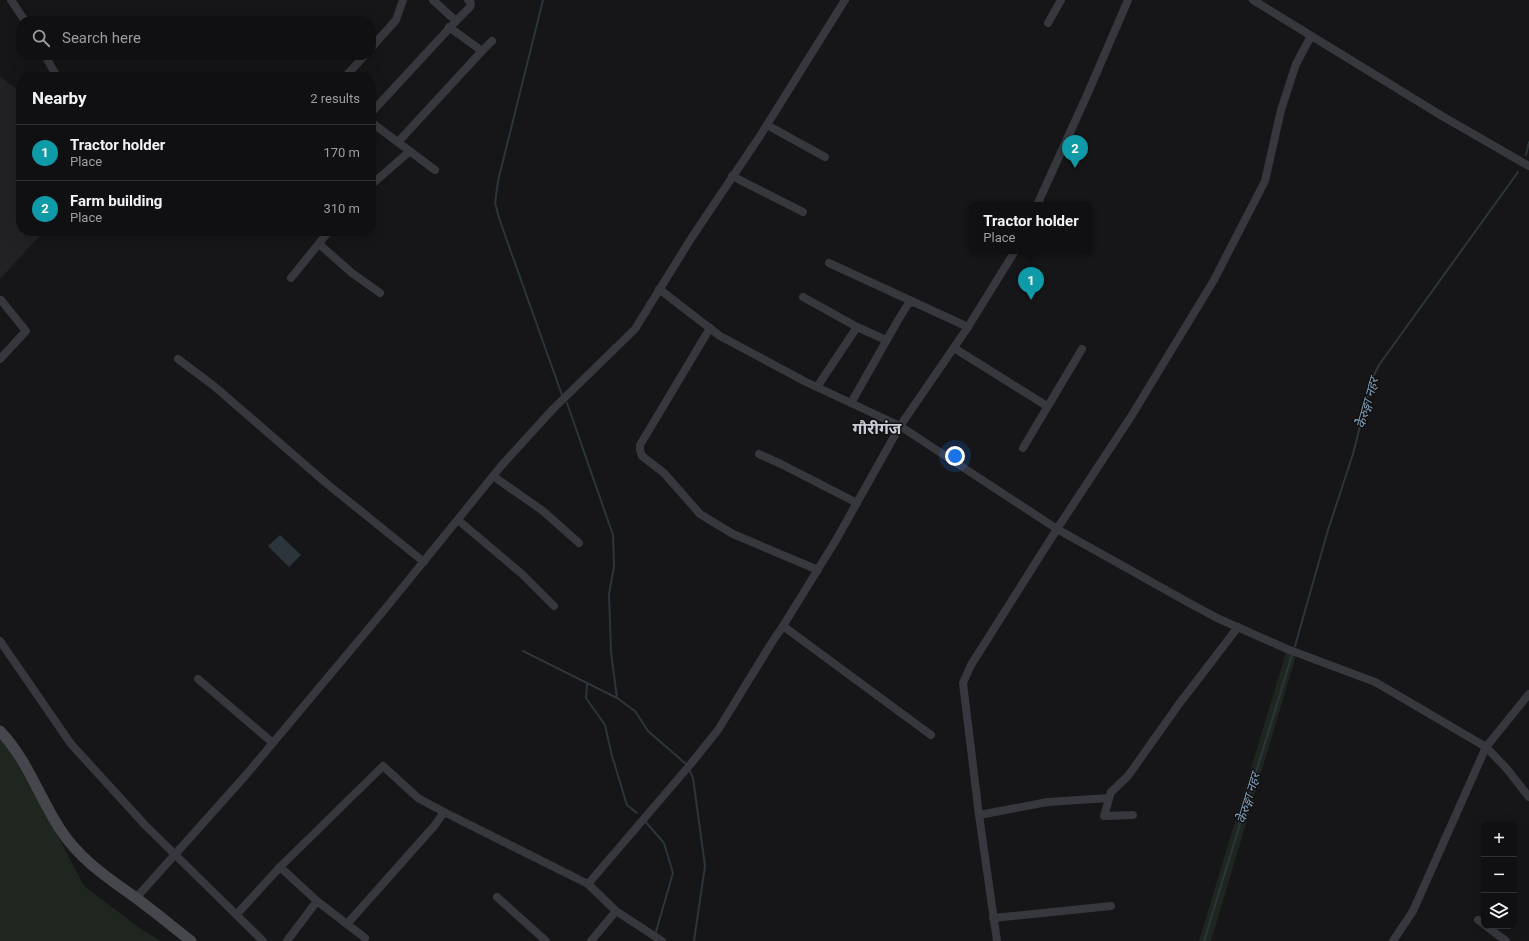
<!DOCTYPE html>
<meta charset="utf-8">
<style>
:root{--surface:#101012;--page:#19191b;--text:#f1f3f6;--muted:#9c9d9f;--line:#303032;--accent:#f2b134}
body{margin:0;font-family:Roboto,"Noto Sans Devanagari",sans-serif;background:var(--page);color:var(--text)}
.controls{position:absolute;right:12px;bottom:12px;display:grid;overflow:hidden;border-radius:8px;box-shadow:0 4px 16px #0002}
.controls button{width:36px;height:36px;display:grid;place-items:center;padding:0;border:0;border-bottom:1px solid var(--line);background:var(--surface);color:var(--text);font:20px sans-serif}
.you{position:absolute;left:955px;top:456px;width:14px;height:14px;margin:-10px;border:3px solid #fff;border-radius:50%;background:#1a73e8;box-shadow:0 0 0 6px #1a73e833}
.badge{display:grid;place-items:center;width:26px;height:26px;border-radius:50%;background:var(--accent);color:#fff;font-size:13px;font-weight:700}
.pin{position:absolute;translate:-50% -33px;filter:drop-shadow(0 1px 2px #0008)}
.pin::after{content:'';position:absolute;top:21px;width:14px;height:12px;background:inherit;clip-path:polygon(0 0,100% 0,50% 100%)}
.popup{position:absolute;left:969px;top:202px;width:124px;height:52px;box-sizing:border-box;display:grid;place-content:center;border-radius:8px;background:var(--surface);filter:drop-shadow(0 1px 3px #0005);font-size:13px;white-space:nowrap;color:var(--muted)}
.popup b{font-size:15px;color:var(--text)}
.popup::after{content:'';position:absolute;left:50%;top:100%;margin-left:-8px;border:8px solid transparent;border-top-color:var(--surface)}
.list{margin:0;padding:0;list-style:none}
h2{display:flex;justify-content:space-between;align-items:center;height:52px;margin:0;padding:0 16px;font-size:17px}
h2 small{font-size:13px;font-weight:400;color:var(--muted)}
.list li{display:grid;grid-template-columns:26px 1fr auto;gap:12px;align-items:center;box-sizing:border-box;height:56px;padding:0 16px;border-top:1px solid var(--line)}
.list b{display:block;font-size:15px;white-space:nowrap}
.list p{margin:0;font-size:13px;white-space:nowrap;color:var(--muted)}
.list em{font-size:13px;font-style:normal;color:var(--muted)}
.icon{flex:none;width:22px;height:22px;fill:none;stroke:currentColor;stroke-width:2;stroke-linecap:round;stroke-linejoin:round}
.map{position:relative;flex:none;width:1529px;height:941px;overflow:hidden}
.search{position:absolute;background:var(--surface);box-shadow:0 4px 16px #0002;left:16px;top:16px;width:360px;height:44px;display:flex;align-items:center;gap:10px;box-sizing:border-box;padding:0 14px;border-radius:16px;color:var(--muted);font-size:15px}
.panel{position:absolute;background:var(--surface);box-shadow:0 4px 16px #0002;left:16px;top:72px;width:360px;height:164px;border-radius:16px}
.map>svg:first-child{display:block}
.built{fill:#222225}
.green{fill:#1e261f}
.water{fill:#2c353c}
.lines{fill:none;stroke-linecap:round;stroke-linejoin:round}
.stream{stroke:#2c353c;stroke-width:2}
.minor{stroke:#37383d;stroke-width:8}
.secondary{stroke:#45474d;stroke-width:11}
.labels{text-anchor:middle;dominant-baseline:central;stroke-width:3;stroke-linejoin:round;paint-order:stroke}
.water-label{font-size:13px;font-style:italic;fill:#7f9bb3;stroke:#111113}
.district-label{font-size:16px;font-weight:bold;fill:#c9ccd4;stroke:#111113}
</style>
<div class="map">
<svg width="1529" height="941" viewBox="0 0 1529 941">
<rect width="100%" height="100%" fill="#161618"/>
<polygon class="built" points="0,76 21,93 21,231 44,231 0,279"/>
<g class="green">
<polygon points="1287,649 1297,652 1211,941 1199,941"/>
<polygon points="0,739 7,746 41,804 84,886 141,929 161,941 0,941"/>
</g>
<polygon class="water" points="280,535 301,555 289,567 268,546"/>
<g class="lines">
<g class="stream">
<polyline points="543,0 498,181 495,203 500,221 562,395"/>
<polyline points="1526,155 1529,142"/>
<polyline points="567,403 613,535 614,567 609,594 611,652 617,698"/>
<polyline points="1295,646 1328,530 1353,454 1372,379 1379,365 1518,172"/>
<polyline points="523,651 617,698 635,711 648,731 687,765"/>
<polyline points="587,684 586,698 605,725 612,756 627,805 637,813"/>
<polyline points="689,769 693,778 705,866 694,941"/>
<polyline points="644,820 664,843 673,873 655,935"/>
<polyline points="1204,941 1292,655"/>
</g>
<g class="minor">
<polyline points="11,0 25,21"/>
<polyline points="433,0 456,21"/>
<polyline points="1253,0 1442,116 1529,166"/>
<polyline points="1048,23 1061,0"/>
<polyline points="371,48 396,20 403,0"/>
<polyline points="482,51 492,41"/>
<polyline points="45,55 57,77"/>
<polyline points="345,77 365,55"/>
<polyline points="371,113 456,21 470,7 471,3 468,0"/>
<polyline points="371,122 435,170"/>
<polyline points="767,125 825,157"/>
<polyline points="398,142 482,51 449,27"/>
<polyline points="732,176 803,212"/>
<polyline points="371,185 410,151"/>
<polyline points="1037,205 1087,95 1128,0"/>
<polyline points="319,244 352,273 380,293"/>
<polyline points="829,263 968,327"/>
<polyline points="291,278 329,231"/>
<polyline points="659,289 720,336 806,382 900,426 1057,529 1191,604 1217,618 1287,649 1375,682 1382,686 1486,747 1507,769 1529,797"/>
<polyline points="803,297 857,327"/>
<polyline points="710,328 640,445 640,450 642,456 664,473 700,514 733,534 818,570"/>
<polyline points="954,348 1047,406"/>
<polyline points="0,359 26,331 1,300"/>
<polyline points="178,359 214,386 326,483 424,562"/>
<polyline points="817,387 857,327 886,340"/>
<polyline points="851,403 897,322 908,304 914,302"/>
<polyline points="1023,448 1082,349"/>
<polyline points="759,454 781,464 857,503"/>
<polyline points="493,476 543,511 579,543"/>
<polyline points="458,520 522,574 554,606"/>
<polyline points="783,626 931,735"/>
<polyline points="0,641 71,744 145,825 263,941"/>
<polyline points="198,679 273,743"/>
<polyline points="979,815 1048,802 1109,798"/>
<polyline points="1133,815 1104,816 1111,792 1128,776 1179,704 1238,627"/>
<polyline points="280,867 317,901"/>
<polyline points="497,897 546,941"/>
<polyline points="136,898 246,775 385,609 502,465 553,409 635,329 692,237 760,136 845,0"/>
<polyline points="616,911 662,941"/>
<polyline points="237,914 280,867 383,766 418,798 444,812"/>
<polyline points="993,918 1111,906"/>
<polyline points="1478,920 1484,924"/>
<polyline points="347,924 435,825 444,812 588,884"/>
<polyline points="1486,926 1506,941"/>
<polyline points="287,941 317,901 365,938"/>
<polyline points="591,941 616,911 588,884 689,766 718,730 774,639 783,626 836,540 900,426 968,327 1015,251"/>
<polyline points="997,941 979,815 963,683 971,665 1057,529 1132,415 1214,280 1265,181 1281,110 1296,64 1311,36"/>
<polyline points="1393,941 1413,911 1486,747 1529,694"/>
</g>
<path class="secondary" d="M0,731C27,759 39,797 60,829C79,859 108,878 136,898C155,912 173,927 191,941"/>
</g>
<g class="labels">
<g class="water-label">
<text transform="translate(1367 403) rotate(-74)">केेरुङ्गा नहर</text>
<text transform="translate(1248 798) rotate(-73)">केेरुङ्गा नहर</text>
</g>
<g class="district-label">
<text x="877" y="428">गौरीगंज</text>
</g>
</g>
</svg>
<div class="controls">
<button>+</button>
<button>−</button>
<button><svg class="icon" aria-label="layers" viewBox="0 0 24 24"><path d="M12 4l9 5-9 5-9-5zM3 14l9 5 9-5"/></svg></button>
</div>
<div class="you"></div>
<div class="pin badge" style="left:1031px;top:300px;background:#0f9aa8">1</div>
<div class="popup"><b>Tractor holder</b>Place</div>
<div class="pin badge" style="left:1075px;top:168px;background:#0f9aa8">2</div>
<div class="search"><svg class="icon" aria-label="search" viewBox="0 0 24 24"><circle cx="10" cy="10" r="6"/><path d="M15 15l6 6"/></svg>Search here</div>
<section class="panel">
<h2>Nearby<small>2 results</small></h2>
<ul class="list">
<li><span class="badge" style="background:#0f9aa8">1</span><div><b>Tractor holder</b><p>Place</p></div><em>170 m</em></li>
<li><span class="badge" style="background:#0f9aa8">2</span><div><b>Farm building</b><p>Place</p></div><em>310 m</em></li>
</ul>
</section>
</div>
